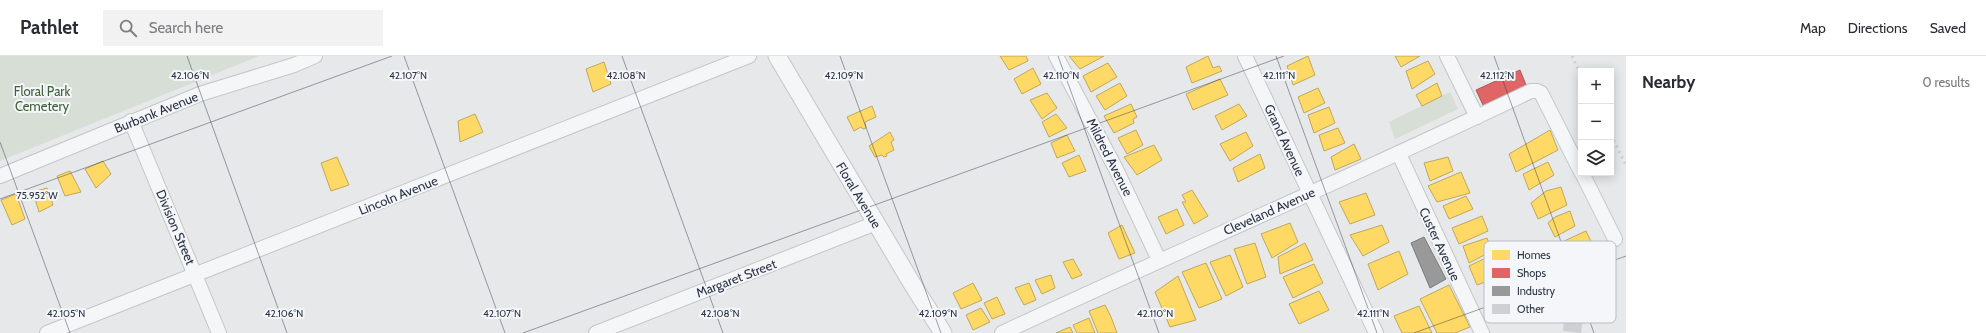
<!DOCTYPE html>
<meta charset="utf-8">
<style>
:root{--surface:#fff;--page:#f2f2f3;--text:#2b2b33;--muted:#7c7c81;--line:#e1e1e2}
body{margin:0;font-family:Cabin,sans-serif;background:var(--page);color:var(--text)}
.controls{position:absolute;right:12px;top:12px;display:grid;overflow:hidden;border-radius:0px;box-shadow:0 2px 10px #0003}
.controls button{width:36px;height:36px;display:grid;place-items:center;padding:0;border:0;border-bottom:1px solid var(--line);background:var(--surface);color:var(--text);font:20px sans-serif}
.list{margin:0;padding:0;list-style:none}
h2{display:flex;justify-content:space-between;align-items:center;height:52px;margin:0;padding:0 16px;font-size:17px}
h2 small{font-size:13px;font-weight:400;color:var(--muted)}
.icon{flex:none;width:22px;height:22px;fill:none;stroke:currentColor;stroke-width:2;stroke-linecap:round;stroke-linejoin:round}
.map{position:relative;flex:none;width:1626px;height:277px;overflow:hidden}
header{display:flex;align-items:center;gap:24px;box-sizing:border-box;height:56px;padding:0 20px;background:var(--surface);border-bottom:1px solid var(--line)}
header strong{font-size:19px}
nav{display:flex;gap:22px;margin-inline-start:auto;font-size:14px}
.search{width:280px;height:36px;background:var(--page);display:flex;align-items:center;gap:10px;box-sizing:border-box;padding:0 14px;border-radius:0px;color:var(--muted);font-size:15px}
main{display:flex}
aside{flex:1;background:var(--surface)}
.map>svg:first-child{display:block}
.green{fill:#d6ded6}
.homes{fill:#ffd966;stroke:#bfa85c}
.shops{fill:#e06666;stroke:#aa575c}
.industry{fill:#999;stroke:#787b80}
.building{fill:#ced0d3}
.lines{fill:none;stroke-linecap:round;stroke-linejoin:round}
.minor-casing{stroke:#c4c6c8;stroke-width:16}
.tertiary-casing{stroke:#c4c6c8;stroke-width:19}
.minor{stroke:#f5f6f7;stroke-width:14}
.tertiary{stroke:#f5f6f7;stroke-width:17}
.rail{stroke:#cecfd2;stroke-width:3;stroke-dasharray:2 4;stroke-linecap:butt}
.ticks{fill:none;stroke:#2b3445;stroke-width:1;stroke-opacity:0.45}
.labels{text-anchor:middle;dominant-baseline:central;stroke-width:4;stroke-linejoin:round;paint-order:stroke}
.park-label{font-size:13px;fill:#3f6138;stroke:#f4f6f9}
.street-label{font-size:13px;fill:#2b3445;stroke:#f4f6f9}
.key{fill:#f4f6f9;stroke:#b8bcc3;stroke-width:1}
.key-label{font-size:11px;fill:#2b3445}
.ticks-label{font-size:10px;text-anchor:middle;fill:#2b3445;stroke:#f4f6f9;stroke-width:4;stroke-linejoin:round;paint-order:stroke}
</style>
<header>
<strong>Pathlet</strong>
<div class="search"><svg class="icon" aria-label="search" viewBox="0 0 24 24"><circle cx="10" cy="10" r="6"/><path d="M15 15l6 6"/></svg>Search here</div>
<nav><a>Map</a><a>Directions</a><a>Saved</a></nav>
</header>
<main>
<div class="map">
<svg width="1626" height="277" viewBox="0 0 1626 277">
<rect width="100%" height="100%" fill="#e6e8ea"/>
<g class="green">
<polygon points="0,0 259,0 0,105"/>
<polygon points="1450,36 1458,53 1395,83 1389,66"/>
</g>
<g class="homes">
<polygon points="1000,0 1026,0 1028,5 1009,14"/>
<polygon points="1069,0 1104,0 1080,13"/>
<polygon points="1208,0 1213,12 1219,10 1222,15 1192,27 1186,11"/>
<polygon points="1308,0 1315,19 1293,29 1287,10"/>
<polygon points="1395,0 1420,0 1401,11"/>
<polygon points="1428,5 1435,18 1412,33 1406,15"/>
<polygon points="604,6 611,28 593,36 586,13"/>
<polygon points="1108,7 1117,21 1091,36 1083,20"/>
<polygon points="1033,12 1041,28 1022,38 1014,23"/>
<polygon points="1220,23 1228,39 1193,54 1186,38"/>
<polygon points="1120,27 1127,40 1105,54 1096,40"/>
<polygon points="1437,27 1442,40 1422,50 1416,39"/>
<polygon points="1318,32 1325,47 1304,57 1298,41"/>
<polygon points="1047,37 1057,52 1042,63 1030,44"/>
<polygon points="1131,48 1137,61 1133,63 1134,67 1114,77 1104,60"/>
<polygon points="1239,48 1247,60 1222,74 1215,60"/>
<polygon points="872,50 876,61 865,66 866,72 863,73 861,71 854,75 847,61"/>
<polygon points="1329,51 1335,67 1314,77 1308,59"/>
<polygon points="475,58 483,76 460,86 458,65"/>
<polygon points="1056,58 1067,72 1049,81 1042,66"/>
<polygon points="1338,72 1345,87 1324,95 1319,79"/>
<polygon points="1136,74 1143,89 1127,98 1118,82"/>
<polygon points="1550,74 1558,94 1516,116 1509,98"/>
<polygon points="890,76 894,84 891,86 894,94 886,98 887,100 884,101 882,99 875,101 869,90"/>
<polygon points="1246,76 1253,90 1230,105 1220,88"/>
<polygon points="1067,79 1075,95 1057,102 1051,87"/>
<polygon points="1354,88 1361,103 1335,114 1331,101"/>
<polygon points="1154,89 1162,104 1137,119 1124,101"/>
<polygon points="1260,98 1265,112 1238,126 1233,112"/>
<polygon points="1079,99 1086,115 1069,121 1062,107"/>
<polygon points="337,101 349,129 331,135 321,107"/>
<polygon points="1448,101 1453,115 1430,125 1424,107"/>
<polygon points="103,105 111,118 96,132 85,113"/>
<polygon points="1548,106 1554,119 1529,134 1523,118"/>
<polygon points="70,115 81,136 65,140 57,120"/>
<polygon points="1461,116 1470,137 1437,146 1428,130"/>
<polygon points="1561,131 1567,149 1538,163 1531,147 1546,135"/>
<polygon points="47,132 53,149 39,156 33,136"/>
<polygon points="1192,134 1208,160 1194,168 1182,146 1186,146 1182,139"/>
<polygon points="1366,137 1375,159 1350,168 1339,146"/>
<polygon points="16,138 25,163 12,169 1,144"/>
<polygon points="1466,140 1473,153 1449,163 1443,150"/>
<polygon points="1177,153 1184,169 1166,178 1158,161"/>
<polygon points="1570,155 1575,170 1555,181 1548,167 1555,161"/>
<polygon points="1482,160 1488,175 1459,188 1452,172"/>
<polygon points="1290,167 1298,186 1272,202 1261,178"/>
<polygon points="1122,169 1135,197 1119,203 1108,177"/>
<polygon points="1382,169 1389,186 1363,200 1350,179"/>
<polygon points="1586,175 1599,202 1561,221 1549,192"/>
<polygon points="1487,182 1492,195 1469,207 1463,190"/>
<polygon points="1255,187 1266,221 1247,228 1234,193"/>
<polygon points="1305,187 1313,204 1280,218 1278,201"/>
<polygon points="1399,195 1408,218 1378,234 1368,208"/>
<polygon points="1230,199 1243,231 1226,240 1210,206"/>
<polygon points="1492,199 1498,221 1477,229 1469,210"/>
<polygon points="1073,203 1082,219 1072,223 1063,206"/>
<polygon points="1206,207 1222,243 1199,252 1182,216"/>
<polygon points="1314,208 1323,227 1293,242 1283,221"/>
<polygon points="1051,219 1055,232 1042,238 1035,224"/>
<polygon points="1178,220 1196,264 1170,271 1155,236"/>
<polygon points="973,227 982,244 961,253 953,237"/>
<polygon points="1029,227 1036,244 1024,249 1015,232"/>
<polygon points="1449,229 1470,271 1455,277 1437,277 1420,243"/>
<polygon points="1319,235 1329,254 1299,268 1289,248"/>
<polygon points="997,241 1005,258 992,263 984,247"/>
<polygon points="1105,249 1111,261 1117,277 1098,277 1089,255"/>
<polygon points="1419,250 1432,277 1402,277 1394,260"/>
<polygon points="981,252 990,266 973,274 966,259"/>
<polygon points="1089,262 1095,277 1077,277 1073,269"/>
<polygon points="1070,271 1073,277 1056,277"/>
</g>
<polygon class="shops" points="1520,14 1526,29 1483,49 1476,34"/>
<polygon class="industry" points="1424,181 1446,223 1430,232 1411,187"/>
<polygon class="building" points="1566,243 1609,248 1607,259 1584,256 1581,277 1563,275"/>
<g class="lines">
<g class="minor-casing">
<g id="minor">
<polyline points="1056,0 1116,113 1159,204"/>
<polyline points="1245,0 1376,277"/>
<polyline points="1447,0 1477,61"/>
<polyline points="131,65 219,277"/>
<polyline points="1399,98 1482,277"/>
<polyline points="1582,117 1615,183"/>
<polyline points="0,120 200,38 294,9 315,0"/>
<polyline points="47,277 749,0"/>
<polyline points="596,277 876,167"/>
<path d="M1002,277C1178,195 1356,119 1531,35H1537L1541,37L1581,116"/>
</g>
</g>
<g class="tertiary-casing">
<polyline id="tertiary" points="777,0 911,226 943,277"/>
</g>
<use href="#minor" class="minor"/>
<use href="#tertiary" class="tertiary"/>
<g class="rail">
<polyline points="1572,0 1581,19"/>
<polyline points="1611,79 1626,109"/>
</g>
</g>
<path class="ticks" d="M187,0L287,277M404,0L505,277M622,0L723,277M840,0L941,277M1058,0L1159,277M1276,0L1377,277M1494,0L1594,277M0,86L70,277M0,143L392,0M523,277L1284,0M1414,277L1626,200"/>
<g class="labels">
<g class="park-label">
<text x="42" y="35">Floral Park<tspan x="42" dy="15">Cemetery</tspan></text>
</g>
<g class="street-label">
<text transform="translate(156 56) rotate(-22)">Burbank Avenue</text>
<text transform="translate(1285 84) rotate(65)">Grand Avenue</text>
<text transform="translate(1110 101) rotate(63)">Mildred Avenue</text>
<text transform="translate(398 139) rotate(-22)">Lincoln Avenue</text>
<text transform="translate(859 139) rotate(59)">Floral Avenue</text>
<text transform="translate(1269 155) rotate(-24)">Cleveland Avenue</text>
<text transform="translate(176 171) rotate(67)">Division Street</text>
<text transform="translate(1440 188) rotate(65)">Custer Avenue</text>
<text transform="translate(736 222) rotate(-21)">Margaret Street</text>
</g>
</g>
<rect x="1484" y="185" width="132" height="82" rx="6" class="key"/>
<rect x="1492" y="194" width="18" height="10" fill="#ffd966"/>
<rect x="1492" y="212" width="18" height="10" fill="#e06666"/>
<rect x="1492" y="230" width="18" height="10" fill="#999"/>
<rect x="1492" y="248" width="18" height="10" fill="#ced0d3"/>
<g class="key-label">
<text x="1517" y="203">Homes</text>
<text x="1517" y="221">Shops</text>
<text x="1517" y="239">Industry</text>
<text x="1517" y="257">Other</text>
</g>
<g class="ticks-label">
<text x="190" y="23">42.106°N</text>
<text x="408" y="23">42.107°N</text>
<text x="626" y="23">42.108°N</text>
<text x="844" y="23">42.109°N</text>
<text x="1061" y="23">42.110°N</text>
<text x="1279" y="23">42.111°N</text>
<text x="1497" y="23">42.112°N</text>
<text x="37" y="143">75.952°W</text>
<text x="66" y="261">42.105°N</text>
<text x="284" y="261">42.106°N</text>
<text x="502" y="261">42.107°N</text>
<text x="720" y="261">42.108°N</text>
<text x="938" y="261">42.109°N</text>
<text x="1155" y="261">42.110°N</text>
<text x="1373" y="261">42.111°N</text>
</g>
</svg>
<div class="controls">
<button>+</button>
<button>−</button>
<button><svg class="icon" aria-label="layers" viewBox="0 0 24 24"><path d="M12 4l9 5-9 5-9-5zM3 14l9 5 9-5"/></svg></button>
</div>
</div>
<aside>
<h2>Nearby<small>0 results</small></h2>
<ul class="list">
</ul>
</aside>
</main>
